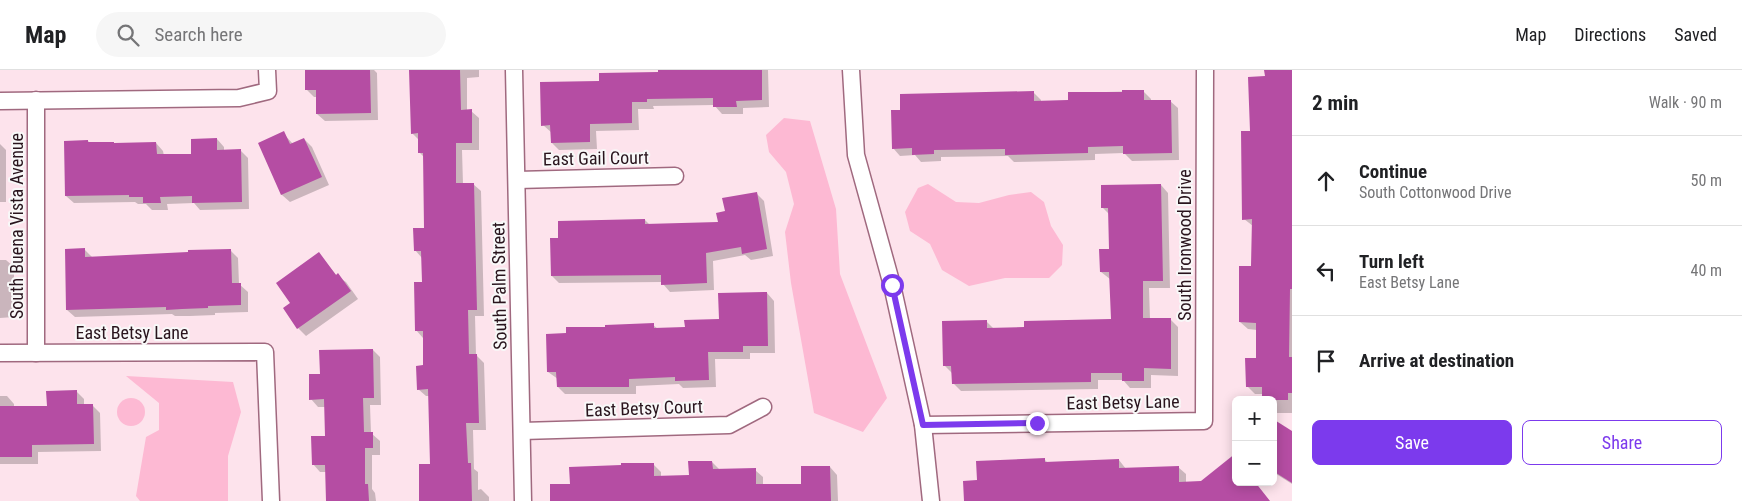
<!DOCTYPE html>
<meta charset="utf-8">
<style>
:root{--surface:#fff;--page:#f6f6f6;--text:#202124;--muted:#757577;--line:#e0e0e0;--accent:#7c3aed}
body{margin:0;font-family:"Roboto Condensed",sans-serif;background:var(--page);color:var(--text)}
.controls{position:absolute;right:15px;bottom:15px;display:grid;overflow:hidden;border-radius:8px;box-shadow:0 2px 12px #0003}
.controls button{width:45px;height:45px;display:grid;place-items:center;padding:0;border:0;border-bottom:1px solid var(--line);background:var(--surface);color:var(--text);font:25px sans-serif}
.stop{position:absolute;width:15px;height:15px;margin:-11px;border:4px solid #7c3aed;border-radius:50%;background:#fff}
.stop.end{background:#7c3aed;border-color:#fff;box-shadow:0 1px 5px #0008}
.list{margin:0;padding:0;list-style:none}
h2{display:flex;justify-content:space-between;align-items:center;height:65px;margin:0;padding:0 20px;font-size:21px}
h2 small{font-size:16px;font-weight:400;color:var(--muted)}
.list li{display:grid;grid-template-columns:32px 1fr auto;gap:15px;align-items:center;box-sizing:border-box;height:90px;padding:0 20px;border-top:1px solid var(--line)}
.list b{display:block;font-size:19px;white-space:nowrap}
.list p{margin:0;font-size:16px;white-space:nowrap;color:var(--muted)}
.list em{font-size:16px;font-style:normal;color:var(--muted)}
.actions{display:flex;gap:10px;padding:15px 20px}
.actions a{flex:1;padding:11px 0;border:1px solid var(--accent);border-radius:8px;text-align:center;font-size:18px;color:var(--accent)}
.actions .main{background:var(--accent);color:#fff}
.icon{flex:none;width:28px;height:28px;fill:none;stroke:currentColor;stroke-width:2;stroke-linecap:round;stroke-linejoin:round}
.map{position:relative;flex:none;width:1292px;height:431px;overflow:hidden}
header{display:flex;align-items:center;gap:30px;box-sizing:border-box;height:70px;padding:0 25px;background:var(--surface);border-bottom:1px solid var(--line)}
header strong{font-size:24px}
nav{display:flex;gap:28px;margin-inline-start:auto;font-size:18px}
.search{width:350px;height:45px;background:var(--page);display:flex;align-items:center;gap:12px;box-sizing:border-box;padding:0 18px;border-radius:28px;color:var(--muted);font-size:19px}
main{display:flex}
aside{flex:1;background:var(--surface)}
.map>svg:first-child{display:block}
.green{fill:#fdb9d3}
.shadow{fill:#0003}
.building{fill:#b54da3}
.lines{fill:none;stroke-linecap:round;stroke-linejoin:round}
.street-casing{stroke:#a0697f;stroke-width:19}
.street{stroke:#fff;stroke-width:16}
.route{stroke:#7c3aed;stroke-width:6}
.labels{text-anchor:middle;dominant-baseline:central;stroke-width:4;stroke-linejoin:round;paint-order:stroke}
.street-label{font-size:18px;fill:#29141d;stroke:#f8f8f8}
</style>
<header>
<strong>Map</strong>
<div class="search"><svg class="icon" aria-label="search" viewBox="0 0 24 24"><circle cx="10" cy="10" r="6"/><path d="M15 15l6 6"/></svg>Search here</div>
<nav><a>Map</a><a>Directions</a><a>Saved</a></nav>
</header>
<main>
<div class="map">
<svg width="1292" height="431" viewBox="0 0 1292 431">
<rect width="100%" height="100%" fill="#fde3ec"/>
<g class="green">
<polygon points="784,48 810,51 836,139 840,204 887,328 863,362 814,343 791,213 785,162 794,134 786,102 769,82 766,65"/>
<polygon points="928,114 956,132 979,133 1009,125 1031,122 1044,132 1051,156 1063,175 1062,195 1049,208 1005,208 969,216 942,200 930,174 910,161 905,142 918,118"/>
<polygon points="126,306 233,312 241,342 228,386 228,431 140,431 136,426 146,367 159,360 159,333"/>
<circle cx="131" cy="342" r="14"/>
</g>
<g class="shadow">
<polygon points="306,0 374,0 377,3 378,50 325,51 317,44 317,27 314,27 306,19"/>
<polygon points="410,0 479,0 479,7 467,8 467,41 471,41 479,48 479,80 462,80 463,114 473,114 481,121 484,246 475,246 476,285 484,293 486,360 473,360 474,399 478,402 478,420 481,419 489,427 489,431 421,431 432,395 430,326 426,326 418,319 425,297 423,268 416,260 423,213 422,188 415,180 426,159 425,88 420,83 419,70 412,63"/>
<polygon points="659,0 768,0 769,37 743,38 743,44 722,44 714,35 653,36 654,39 638,39 639,60 596,61 597,79 559,80 552,73 552,63 543,55 601,12 660,3"/>
<polygon points="1266,0 1292,0 1292,343 1273,343 1273,330 1263,324 1255,324 1247,316 1257,289 1257,260 1248,259 1240,252 1252,197 1253,156 1244,149 1251,62 1266,7"/>
<polygon points="1143,21 1151,29 1151,31 1170,31 1178,38 1179,90 1132,91 1124,83 1095,84 1095,90 1062,91 1014,92 1008,86 941,87 941,91 921,92 915,85 900,86 893,78 1033,22 1041,30 1041,32 1069,31 1069,23"/>
<polygon points="283,63 293,74 304,69 312,77 329,115 290,132 282,125 259,73"/>
<polygon points="217,69 224,77 224,81 240,80 248,88 249,139 200,140 194,133 167,134 168,140 152,140 146,134 138,134 135,132 74,133 66,126 88,71 90,73 156,73 163,81 164,86 192,86"/>
<polygon points="0,74 6,80 6,132 0,132"/>
<polygon points="1161,115 1168,123 1170,218 1149,218 1150,249 1171,250 1178,257 1178,306 1151,305 1151,318 1130,318 1123,310 1098,310 1098,319 961,321 953,313 952,303 945,296 986,251 994,259 1025,259 1112,251 1110,209 1101,202 1110,180 1109,144 1103,138"/>
<polygon points="756,123 764,131 773,186 751,190 745,185 713,191 714,220 670,222 663,214 662,212 559,213 552,206 560,169 645,150 650,155 719,153 726,142"/>
<polygon points="85,180 93,188 231,181 238,188 239,214 248,222 248,242 215,243 215,245 190,246 175,246 172,244 75,247 67,240"/>
<polygon points="319,184 337,206 346,212 358,229 306,266 298,258 284,238 292,233"/>
<polygon points="0,190 6,190 14,197 14,247 0,248"/>
<polygon points="767,223 774,231 775,283 750,283 750,289 715,289 716,317 683,318 679,314 636,316 636,324 565,324 558,317 558,309 548,302 567,265 606,258 653,255 658,259 686,259 720,251"/>
<polygon points="373,280 380,287 381,335 370,335 371,363 380,371 380,385 372,385 372,419 375,423 376,431 327,431 326,402 320,402 313,394 326,367 326,337 318,337 311,329 321,305"/>
<polygon points="76,321 84,329 84,336 92,335 100,343 101,381 38,382 38,394 0,394 0,326 7,326 14,334 14,338 48,338"/>
<polygon points="1273,351 1292,363 1292,414 1273,402"/>
<polygon points="1045,390 1048,393 1119,390 1126,399 1178,397 1186,404 1186,413 1195,431 965,431 978,411"/>
<polygon points="712,392 720,400 755,400 763,407 763,415 802,415 830,397 837,405 838,431 552,431 571,415 654,395 661,402 661,407 690,406"/>
</g>
<g class="building">
<polygon points="305,0 370,0 371,43 316,44 316,20 305,20"/>
<polygon points="409,0 460,0 461,40 472,39 472,73 456,73 456,113 474,113 477,240 468,240 469,284 477,284 479,353 466,353 468,393 471,393 472,431 419,431 419,394 430,394 428,319 417,320 416,296 423,295 423,261 415,261 414,212 422,212 421,181 414,181 413,158 424,158 423,83 418,83 418,63 411,64"/>
<polygon points="658,0 762,0 762,30 736,31 737,37 713,37 713,28 647,29 647,32 632,32 632,53 590,54 590,72 551,73 550,55 541,56 540,12 599,11 599,3 658,2"/>
<polygon points="1264,0 1292,0 1292,219 1290,219 1289,287 1292,287 1292,323 1288,323 1288,330 1262,330 1262,317 1246,317 1245,288 1256,288 1256,253 1239,252 1239,196 1251,196 1252,149 1242,150 1241,61 1250,61 1248,7 1265,6"/>
<polygon points="1122,20 1144,20 1144,30 1171,30 1172,83 1123,84 1123,76 1088,77 1088,83 1005,85 1005,79 934,80 934,84 912,85 912,78 892,79 891,40 900,40 900,24 1034,21 1034,31 1068,30 1068,22 1122,22"/>
<polygon points="284,61 290,74 304,68 322,107 281,125 258,73"/>
<polygon points="217,68 217,80 241,79 242,132 192,133 192,126 160,127 161,133 143,133 143,127 129,127 129,125 65,126 64,71 88,70 88,72 114,72 114,73 156,72 157,84 191,84 191,69"/>
<polygon points="1161,114 1163,211 1143,211 1143,248 1171,248 1171,299 1144,298 1144,311 1122,311 1122,303 1091,303 1091,312 952,314 951,296 943,296 942,251 987,250 987,258 1024,257 1024,251 1111,249 1109,202 1100,202 1099,179 1109,179 1108,138 1101,138 1101,115"/>
<polygon points="757,122 767,179 742,184 741,177 706,183 707,213 661,215 661,205 551,206 550,168 558,168 558,151 645,149 645,154 718,152 716,143 725,141 722,128"/>
<polygon points="85,178 85,187 188,182 188,180 231,179 232,213 241,213 241,235 208,236 208,238 182,239 166,240 166,237 66,240 65,179"/>
<polygon points="319,182 336,205 338,203 351,221 297,259 283,238 290,233 276,213"/>
<polygon points="767,222 768,276 743,276 743,282 708,282 709,310 675,311 675,307 629,309 629,317 557,317 556,302 547,302 546,264 566,263 566,257 605,257 605,255 654,253 654,258 685,257 684,250 719,249 718,223"/>
<polygon points="373,279 374,328 363,328 364,362 373,362 373,378 365,378 365,414 368,414 369,431 326,431 325,395 312,395 311,366 325,366 324,329 309,330 309,304 320,304 319,280"/>
<polygon points="77,320 77,334 93,334 94,374 32,375 32,387 0,387 0,336 47,336 46,321"/>
<polygon points="1273,349 1292,361 1292,413 1273,401"/>
<polygon points="1236,383 1236,412 1255,412 1270,431 964,431 963,411 977,410 976,391 1045,388 1045,392 1119,389 1119,398 1179,396 1179,412 1201,411"/>
<polygon points="688,391 712,391 713,399 756,398 756,414 801,414 801,396 830,396 831,431 550,431 550,414 570,414 569,397 621,395 621,393 654,393 654,406 689,405"/>
</g>
<g class="lines">
<g class="street-casing">
<g id="street">
<polyline points="514,0 523,431"/>
<polyline points="851,0 856,85 892,215 923,355 931,431"/>
<polyline points="36,30 36,283"/>
<polyline points="0,31 239,28 268,21 267,0"/>
<polyline points="517,110 675,106"/>
<polyline points="0,283 265,282 271,431"/>
<polyline points="923,355 1204,351 1205,0"/>
<polyline points="522,361 729,355 763,337"/>
</g>
</g>
<use href="#street" class="street"/>
</g>
<g class="lines">
<polyline class="route" points="892,215 923,355 1037,353"/>
</g>
<g class="labels">
<g class="street-label">
<text transform="translate(596 88) rotate(-1)">East Gail Court</text>
<text transform="translate(16 156) rotate(-90)">South Buena Vista Avenue</text>
<text transform="translate(1184 175) rotate(-90)">South Ironwood Drive</text>
<text transform="translate(499 216) rotate(-91)">South Palm Street</text>
<text x="132" y="262">East Betsy Lane</text>
<text transform="translate(1123 332) rotate(-1)">East Betsy Lane</text>
<text transform="translate(644 338) rotate(-2)">East Betsy Court</text>
</g>
</g>
</svg>
<div class="controls">
<button>+</button>
<button>−</button>
</div>
<div class="stop" style="left:892px;top:215px"></div>
<div class="stop end" style="left:1037px;top:353px"></div>
</div>
<aside>
<h2>2 min<small>Walk · 90 m</small></h2>
<ul class="list">
<li><svg class="icon" aria-label="ahead" viewBox="0 0 24 24"><path d="M12 20V5M6 11l6-6 6 6"/></svg><div><b>Continue</b><p>South Cottonwood Drive</p></div><em>50 m</em></li>
<li><svg class="icon" aria-label="left" viewBox="0 0 24 24"><path d="M17 20v-9H6M10 6l-5 5 5 5"/></svg><div><b>Turn left</b><p>East Betsy Lane</p></div><em>40 m</em></li>
<li><svg class="icon" aria-label="arrive" viewBox="0 0 24 24"><path d="M6 21V4h12l-3 4 3 4H6"/></svg><div><b>Arrive at destination</b></div></li>
</ul>
<div class="actions"><a class="main">Save</a><a>Share</a></div>
</aside>
</main>
